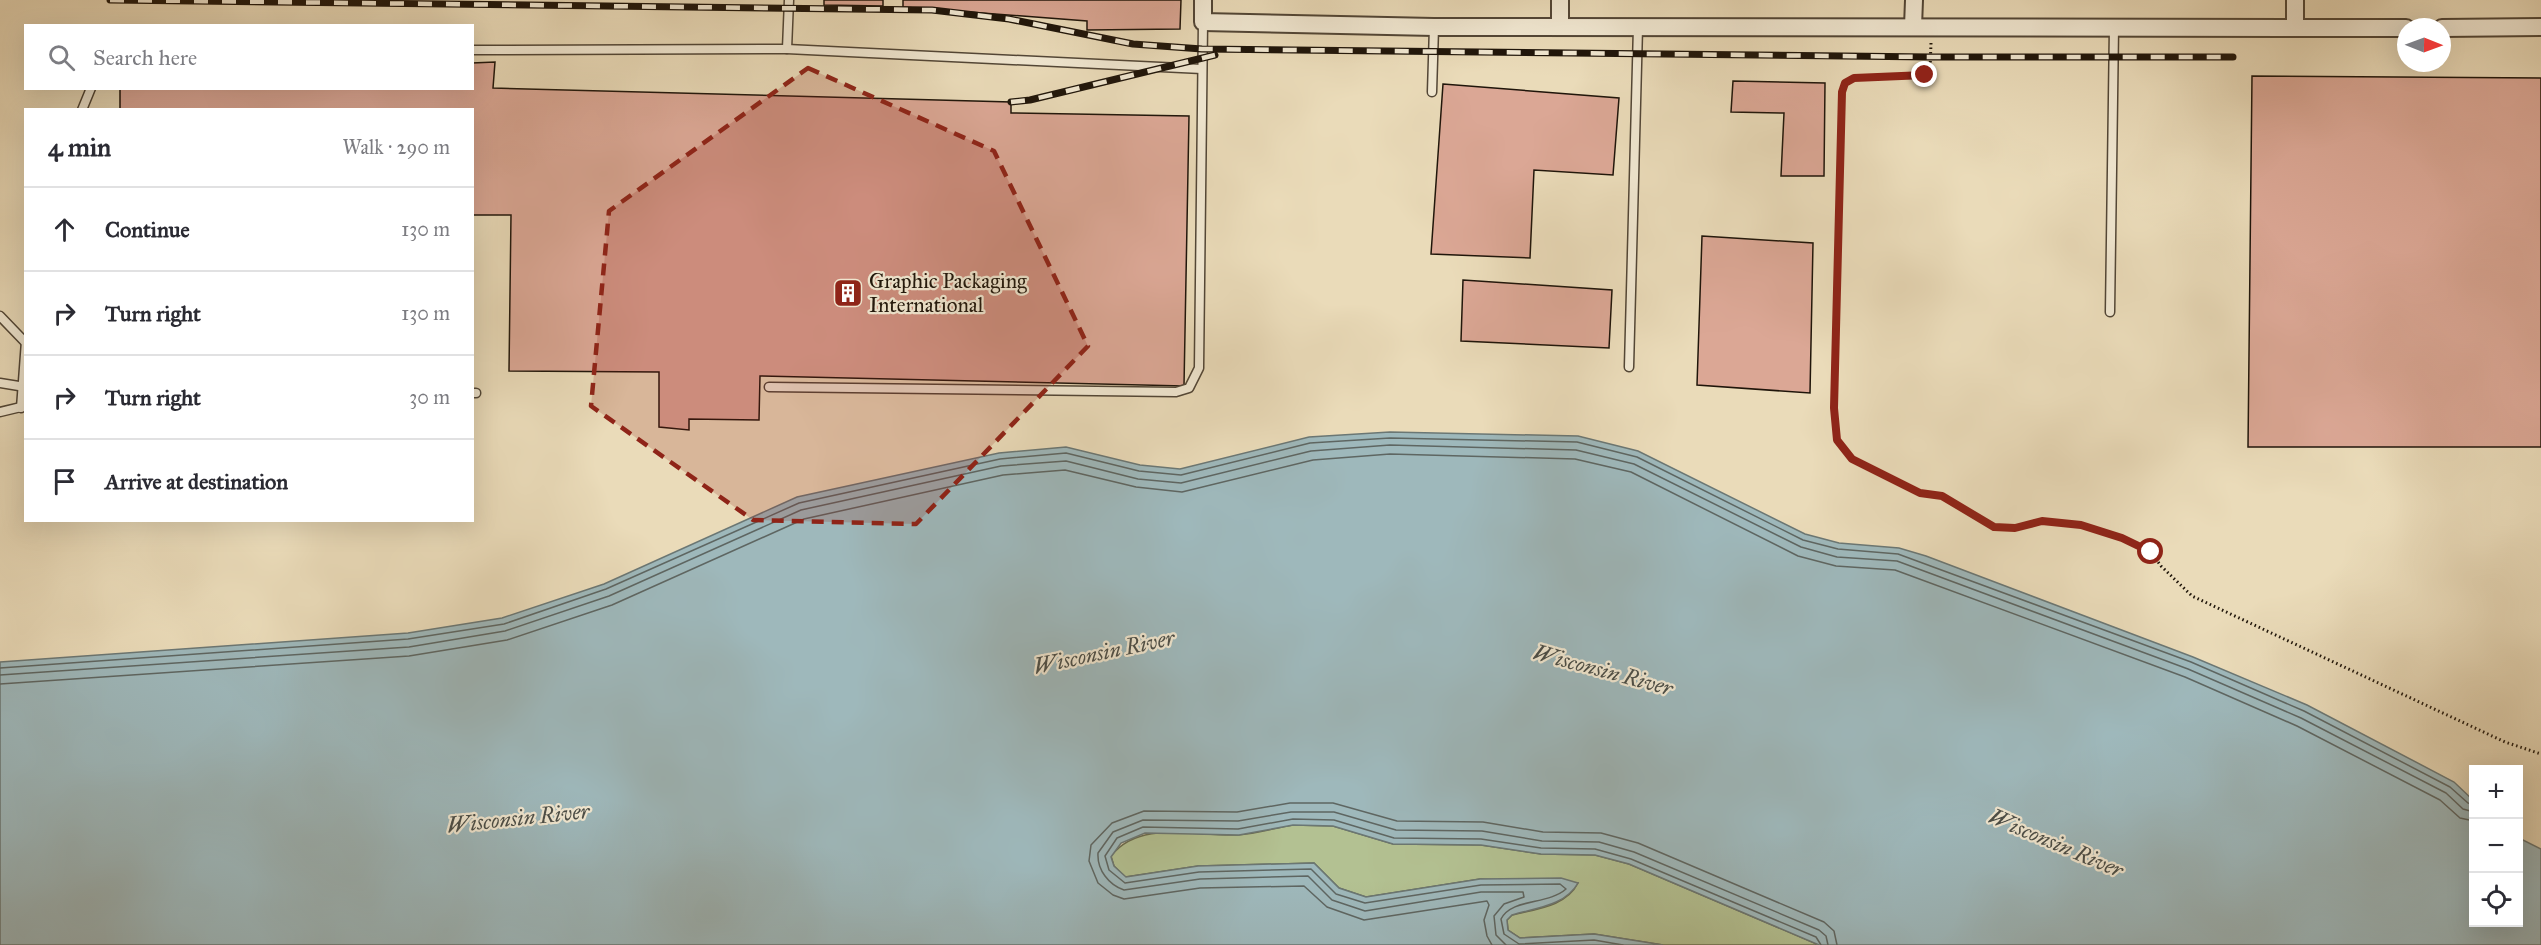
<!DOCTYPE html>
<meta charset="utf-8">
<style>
:root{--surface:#fff;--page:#f2f2f3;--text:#2b2b33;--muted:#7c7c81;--line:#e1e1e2}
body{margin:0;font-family:"IM FELL Great Primer",serif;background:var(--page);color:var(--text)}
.controls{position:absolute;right:18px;bottom:18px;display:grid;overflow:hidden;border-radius:0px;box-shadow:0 6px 24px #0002}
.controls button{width:54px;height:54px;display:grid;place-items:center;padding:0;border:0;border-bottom:2px solid var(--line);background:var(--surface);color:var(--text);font:30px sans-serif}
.compass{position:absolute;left:2397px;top:18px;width:54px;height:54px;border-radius:50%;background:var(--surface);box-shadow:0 6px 24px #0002;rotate:91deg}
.stop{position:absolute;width:18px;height:18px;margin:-14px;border:4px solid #8f2418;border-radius:50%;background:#fff}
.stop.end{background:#8f2418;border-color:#fff;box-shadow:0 2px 6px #0008}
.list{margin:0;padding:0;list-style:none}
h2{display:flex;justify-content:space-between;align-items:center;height:78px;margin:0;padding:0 24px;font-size:26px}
h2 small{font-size:20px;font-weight:400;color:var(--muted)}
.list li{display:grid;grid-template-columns:39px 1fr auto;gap:18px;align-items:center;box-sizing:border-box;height:84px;padding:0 24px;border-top:2px solid var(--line)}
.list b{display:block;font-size:22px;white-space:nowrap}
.list em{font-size:20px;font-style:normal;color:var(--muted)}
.icon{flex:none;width:33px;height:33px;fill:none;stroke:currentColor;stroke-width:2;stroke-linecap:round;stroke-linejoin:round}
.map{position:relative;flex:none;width:2541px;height:945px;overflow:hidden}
.search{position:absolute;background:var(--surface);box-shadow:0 6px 24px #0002;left:24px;top:24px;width:450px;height:66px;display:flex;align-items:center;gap:15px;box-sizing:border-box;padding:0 21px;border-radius:0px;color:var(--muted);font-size:22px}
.panel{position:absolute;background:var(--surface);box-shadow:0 6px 24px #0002;left:24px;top:108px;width:450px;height:414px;border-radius:0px}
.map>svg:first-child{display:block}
.green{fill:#b3c192;stroke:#696b4e;stroke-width:1.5}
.water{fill:#9eb8bb;stroke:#6b7774;stroke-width:1.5}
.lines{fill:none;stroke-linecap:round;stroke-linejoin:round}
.shore{stroke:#5e6662;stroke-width:1.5}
.building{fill:#dba795;stroke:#1f150a;stroke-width:1.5}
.service-casing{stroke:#524636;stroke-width:11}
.minor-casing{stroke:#524636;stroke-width:20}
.path{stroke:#1f150a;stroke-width:3;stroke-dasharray:1.5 3;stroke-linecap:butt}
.service{stroke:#f1e8d2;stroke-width:8}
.minor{stroke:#f1e8d2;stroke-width:16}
.rail-casing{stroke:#1f150a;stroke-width:7}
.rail{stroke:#f1e8d2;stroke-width:4.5;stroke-dasharray:14;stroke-linecap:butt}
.route{stroke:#8f2418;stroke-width:8}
.marked{fill:#8f2418;fill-opacity:0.2;stroke:#8f2418;stroke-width:4.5;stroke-dasharray:12 8;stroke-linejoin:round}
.labels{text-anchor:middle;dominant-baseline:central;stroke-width:4.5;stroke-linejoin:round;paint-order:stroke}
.poi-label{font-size:21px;fill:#1f150a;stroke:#f1e8d2;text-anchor:start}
.water-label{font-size:22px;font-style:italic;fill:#4b4e48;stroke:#f1e8d2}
</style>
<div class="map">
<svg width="2541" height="945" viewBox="0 0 2541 945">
<rect width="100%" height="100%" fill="#eadbb9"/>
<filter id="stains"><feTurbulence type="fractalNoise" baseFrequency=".00333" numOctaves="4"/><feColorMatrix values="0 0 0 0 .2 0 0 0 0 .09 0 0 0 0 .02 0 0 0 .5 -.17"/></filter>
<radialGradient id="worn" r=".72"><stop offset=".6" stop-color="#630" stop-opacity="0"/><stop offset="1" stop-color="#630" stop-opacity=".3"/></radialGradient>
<path class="green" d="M1293,825L1333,826L1393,844L1481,845L1541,854L1595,855L1629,864L1819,945H1663L1594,934L1520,938L1508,930L1507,920L1512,915C1535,909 1566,907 1578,883L1480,879L1366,897L1339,888L1314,863L1198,866L1125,877L1114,866L1111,856C1140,819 1195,837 1238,835C1256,834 1275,828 1293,825Z"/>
<path class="water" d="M1390,432L1578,436L1638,451L1805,534L1839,543L1899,548L1926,556L2193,657L2307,705L2454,782L2473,800L2474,922H2518L2519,838L2541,849V945H1819L1629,864L1595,855L1541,854L1481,845L1393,844L1333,826L1293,825L1239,835L1145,833L1121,843L1111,857L1114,866L1126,877L1198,866L1314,863L1339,888L1366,897L1480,879L1561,878L1578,883C1565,906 1535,908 1512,915L1507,920L1508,930L1520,938L1594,934L1663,945H0V662L408,633L502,618L604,584L797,497L999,453L1066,447L1140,465L1180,469L1309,437Z"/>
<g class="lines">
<g class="shore">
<polyline points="0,668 408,639 504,624 606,589 799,503 1000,459 1066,453 1139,471 1181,475 1310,443 1390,438 1577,442 1637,457 1803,540 1838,549 1898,554 2191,662 2304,711 2450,787 2468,803 2474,804"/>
<polyline points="0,675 409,647 505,631 609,596 801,510 1001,466 1066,461 1138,479 1181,483 1311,451 1390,445 1576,450 1634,464 1801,547 1837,557 1897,561 2188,669 2301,718 2446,793 2463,809 2474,812"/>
<polyline points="0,684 409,656 507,640 612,605 804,519 1003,475 1065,470 1136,487 1182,492 1313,460 1390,454 1575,459 1631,472 1798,556 1836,566 1895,570 2185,677 2297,726 2440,800 2460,818 2474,821"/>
<polyline points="1492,945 1487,936 1484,920 1489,905 1487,901 1364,920 1327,907 1304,886 1200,888 1124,899 1113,895 1098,883 1089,861 1091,845 1112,823 1144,811 1237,812 1290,803 1333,803 1397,821 1483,822 1543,832 1601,833 1638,843 1824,922 1834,931 1837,945"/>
<path d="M1506,945L1496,935L1494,916L1504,904L1524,897L1523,892H1481L1365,911L1332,900L1308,876L1200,879L1124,890C1109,885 1097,870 1098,853L1113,832L1143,820L1238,821L1291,812H1334L1396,830L1482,831L1542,841L1599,842L1634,852L1819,930L1826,936L1828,945"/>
<path d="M1623,945L1594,940L1519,944L1504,934L1501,919C1512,898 1548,905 1566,889L1560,884L1481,885L1365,903L1336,894L1311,869L1199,872L1125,883L1109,870L1105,856L1117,838L1143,827L1238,829L1293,819L1334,820L1394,838L1481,839L1541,848L1595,849L1631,859L1816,937L1821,945"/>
</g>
</g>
<g class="building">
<polygon points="824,0 883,0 883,6 824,5"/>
<polygon points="903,0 1181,0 1180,29 1087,30 1087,21 903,7"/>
<polygon points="495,62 493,88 1011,102 1011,113 1189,116 1184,386 760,376 759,420 689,419 689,430 659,427 659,372 509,371 511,215 472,215 472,110 120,110 120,88 472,88 472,63"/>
<polygon points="2252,76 2541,78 2541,447 2248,447"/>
<polygon points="1733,81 1825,83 1824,176 1781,176 1784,113 1731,112"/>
<polygon points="1443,84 1619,98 1613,175 1534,170 1530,258 1431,254"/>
<polygon points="1702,236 1813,243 1810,393 1697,385"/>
<polygon points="1463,280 1612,290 1609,348 1461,341"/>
</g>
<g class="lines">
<g class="service-casing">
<g id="service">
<polyline points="787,49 789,0"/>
<polyline points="472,50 787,49 1202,69"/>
<polyline points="1432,92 1434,27"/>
<polyline points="82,110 91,88"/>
<polyline points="2110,312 2114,27"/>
<polyline points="0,316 25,342"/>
<polyline points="1629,367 1638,27"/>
<polyline points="0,383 25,387"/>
<polyline points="769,387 1176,392 1189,388 1199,368 1203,22"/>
<polyline points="472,393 476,393"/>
<polyline points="21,408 26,341"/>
<polyline points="0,412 25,406"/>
</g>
</g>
<g class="minor-casing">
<g id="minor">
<polyline points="1203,0 1203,22 1434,27 2406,28"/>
<polyline points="2295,0 2295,28"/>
<polyline points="1560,27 1560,0"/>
<polyline points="1913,27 1914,0"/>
<polyline points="2442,28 2541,27"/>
</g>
</g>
<polyline class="path" points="1931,43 1930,70 1925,75 1854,77 1845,83 1842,92 1834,408 1837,440 1852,459 1920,493 1943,496 1994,527 2015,528 2042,521 2081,525 2122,538 2151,552 2161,566 2192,596 2505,742 2541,754"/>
<use href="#service" class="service"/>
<use href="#minor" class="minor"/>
<g class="rail-casing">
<g id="rail">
<polyline points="110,0 932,10 1009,19 1133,44 1202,49 1931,57 2233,57"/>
<polyline points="1011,102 1030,100 1215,55"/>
</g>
</g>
<use href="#rail" class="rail"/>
</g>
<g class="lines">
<polyline class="route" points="1925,75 1854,78 1845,83 1842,92 1834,408 1837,440 1852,459 1920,493 1942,496 1994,527 2015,528 2042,521 2081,525 2122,538 2151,552"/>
</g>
<path class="marked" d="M808,68L994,151L1088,346L916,524L753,520L591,406L609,211Z"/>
<defs>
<g id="building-square" transform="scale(1.5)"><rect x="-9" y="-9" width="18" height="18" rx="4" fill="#8f2418" stroke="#f1e8d2"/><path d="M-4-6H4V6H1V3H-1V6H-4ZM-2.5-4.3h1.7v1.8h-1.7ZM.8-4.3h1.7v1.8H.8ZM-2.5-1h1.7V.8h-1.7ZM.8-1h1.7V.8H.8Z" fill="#fff"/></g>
</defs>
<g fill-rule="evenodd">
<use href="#building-square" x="848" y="293"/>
</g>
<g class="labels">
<g class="poi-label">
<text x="869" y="281">Graphic Packaging<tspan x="869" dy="24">International</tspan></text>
</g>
<g class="water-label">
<text transform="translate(1104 652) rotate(-12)">Wisconsin River</text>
<text transform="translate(1603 670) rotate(15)">Wisconsin River</text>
<text transform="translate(518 818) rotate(-6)">Wisconsin River</text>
<text transform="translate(2056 843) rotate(23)">Wisconsin River</text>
</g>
</g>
<rect width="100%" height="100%" filter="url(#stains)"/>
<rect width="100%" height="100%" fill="url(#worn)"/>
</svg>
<div class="controls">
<button>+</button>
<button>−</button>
<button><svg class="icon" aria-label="locate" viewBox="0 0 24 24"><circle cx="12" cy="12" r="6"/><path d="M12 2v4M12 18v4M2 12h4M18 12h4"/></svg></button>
</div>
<svg class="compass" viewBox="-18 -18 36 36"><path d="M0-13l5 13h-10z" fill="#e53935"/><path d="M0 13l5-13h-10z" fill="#7c7c81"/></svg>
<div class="stop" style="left:2151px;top:552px"></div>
<div class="stop end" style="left:1925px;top:75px"></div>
<div class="search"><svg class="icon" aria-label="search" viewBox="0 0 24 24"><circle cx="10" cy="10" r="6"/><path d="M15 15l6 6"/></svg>Search here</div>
<section class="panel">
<h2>4 min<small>Walk · 290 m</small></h2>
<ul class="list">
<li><svg class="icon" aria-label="ahead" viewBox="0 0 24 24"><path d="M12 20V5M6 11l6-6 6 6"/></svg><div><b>Continue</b></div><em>130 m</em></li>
<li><svg class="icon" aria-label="right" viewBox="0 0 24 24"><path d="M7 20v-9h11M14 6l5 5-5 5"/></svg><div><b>Turn right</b></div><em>130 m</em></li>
<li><svg class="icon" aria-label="right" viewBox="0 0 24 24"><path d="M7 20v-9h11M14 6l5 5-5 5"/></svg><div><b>Turn right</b></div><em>30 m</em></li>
<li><svg class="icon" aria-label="arrive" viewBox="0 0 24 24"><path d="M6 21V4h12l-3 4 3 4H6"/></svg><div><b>Arrive at destination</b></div></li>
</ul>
</section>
</div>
